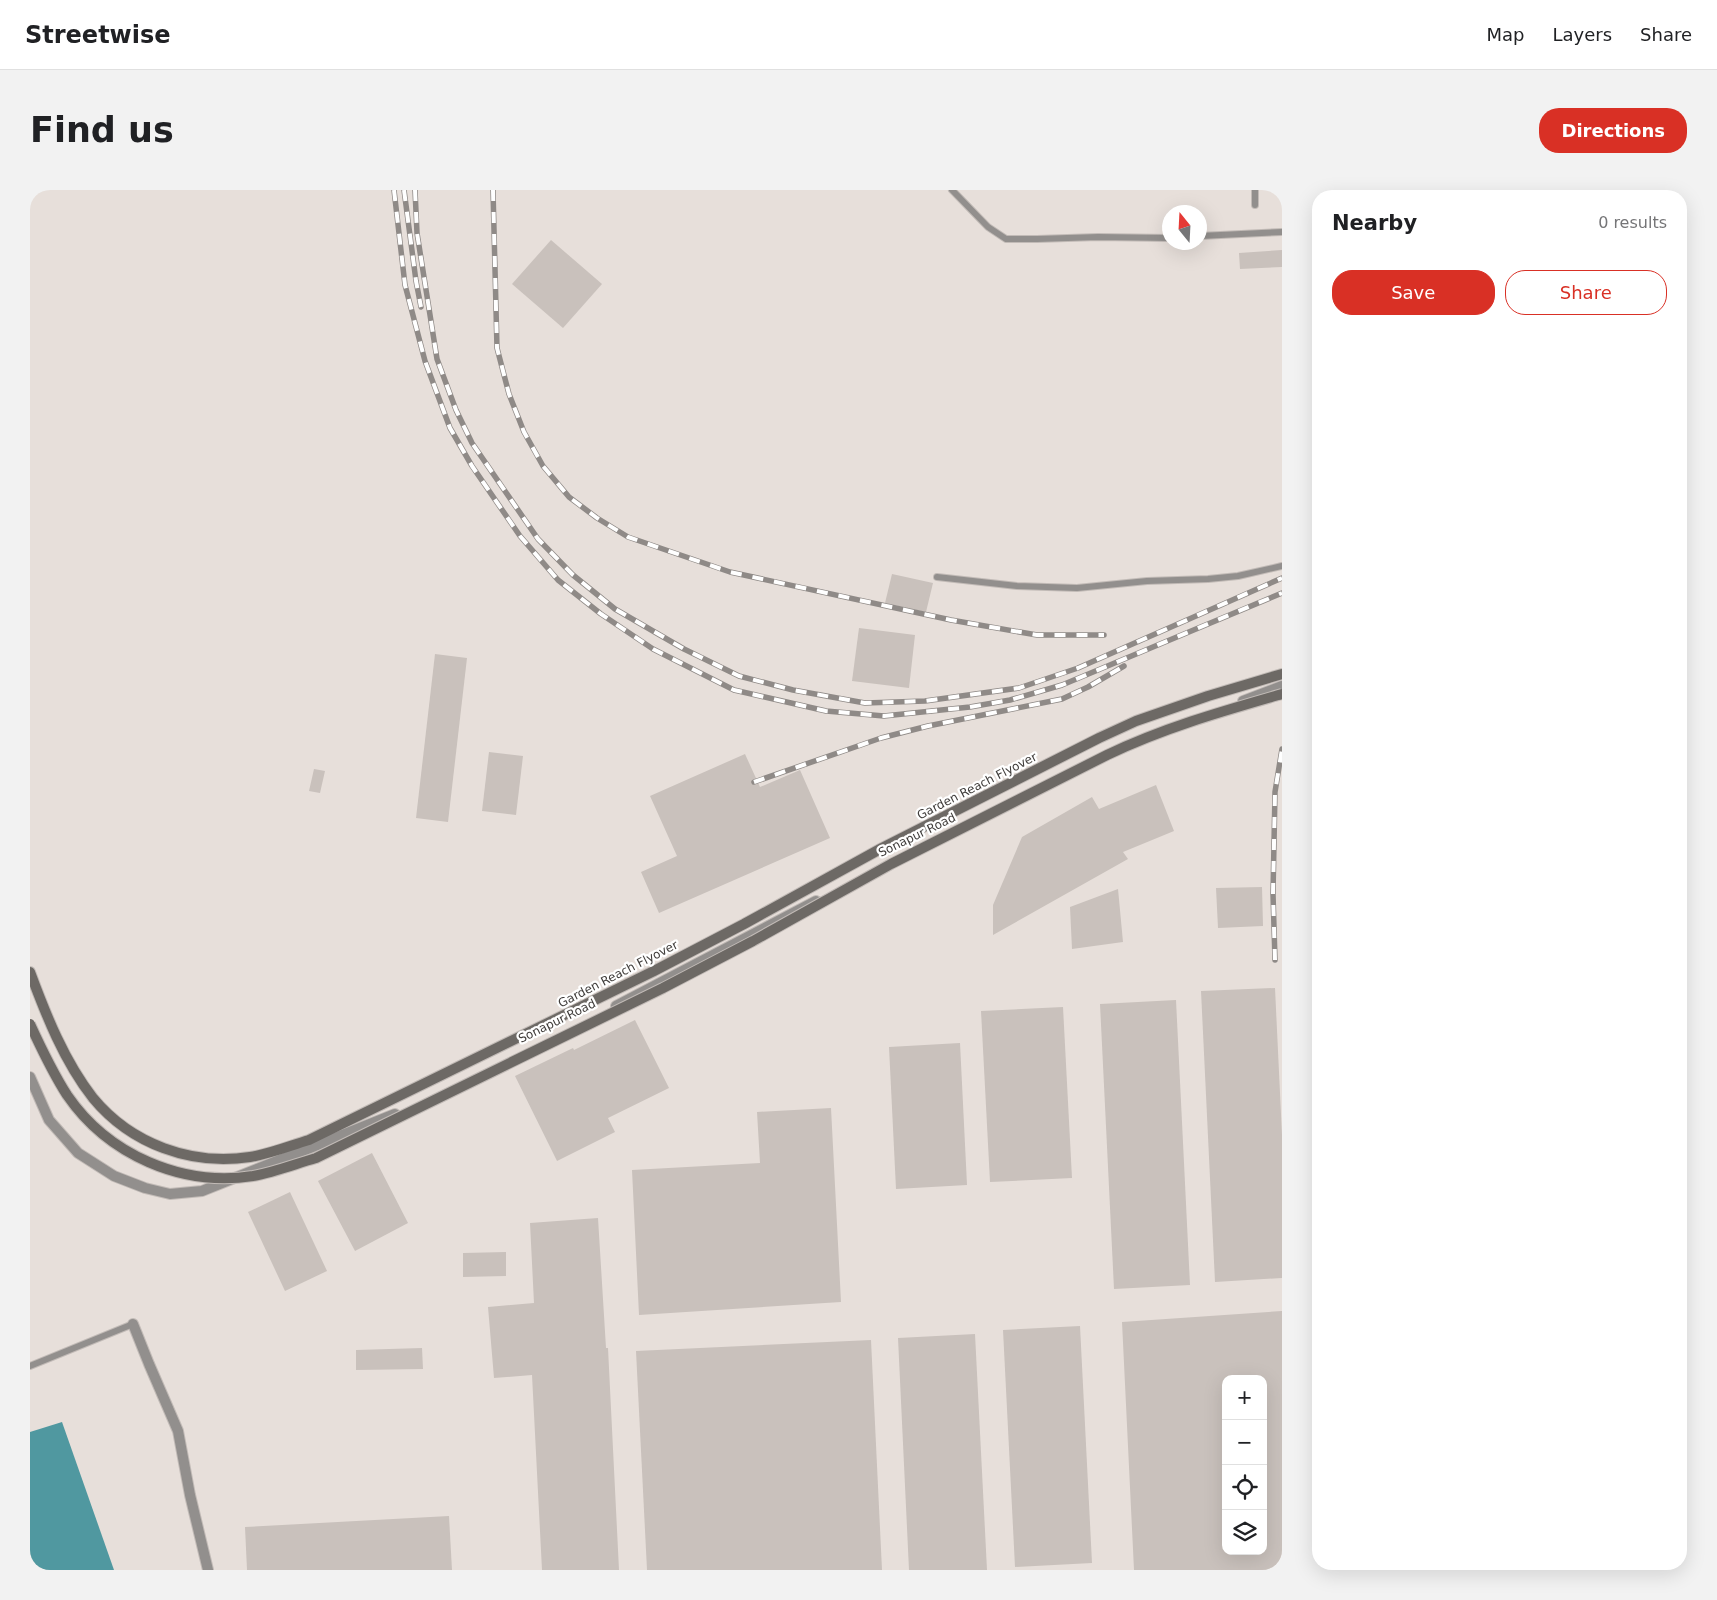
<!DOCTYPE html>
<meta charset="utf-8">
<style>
:root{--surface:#fff;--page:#f2f2f2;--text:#202124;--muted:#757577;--line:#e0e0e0;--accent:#d93025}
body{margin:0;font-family:"DejaVu Sans",sans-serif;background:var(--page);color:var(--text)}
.controls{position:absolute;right:15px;bottom:15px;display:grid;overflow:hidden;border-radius:10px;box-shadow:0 5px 20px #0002}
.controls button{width:45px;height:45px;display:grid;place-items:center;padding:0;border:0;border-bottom:1px solid var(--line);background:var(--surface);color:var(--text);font:25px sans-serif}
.compass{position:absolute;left:1132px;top:15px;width:45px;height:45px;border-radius:50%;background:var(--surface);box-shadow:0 5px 20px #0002;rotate:342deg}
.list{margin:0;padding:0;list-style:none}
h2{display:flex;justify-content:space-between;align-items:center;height:65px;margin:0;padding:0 20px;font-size:21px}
h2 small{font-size:16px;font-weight:400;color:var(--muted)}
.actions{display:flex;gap:10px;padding:15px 20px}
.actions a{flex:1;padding:11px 0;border:1px solid var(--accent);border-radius:20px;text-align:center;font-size:18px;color:var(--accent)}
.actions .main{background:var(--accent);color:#fff}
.icon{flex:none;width:28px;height:28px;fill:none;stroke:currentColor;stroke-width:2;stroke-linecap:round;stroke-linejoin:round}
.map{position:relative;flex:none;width:1252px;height:1380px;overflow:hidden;border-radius:20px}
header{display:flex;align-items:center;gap:30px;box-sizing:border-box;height:70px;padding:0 25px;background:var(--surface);border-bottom:1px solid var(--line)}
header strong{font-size:24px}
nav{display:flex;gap:28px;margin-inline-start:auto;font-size:18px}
.intro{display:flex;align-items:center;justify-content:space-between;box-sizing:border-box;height:120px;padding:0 30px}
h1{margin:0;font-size:35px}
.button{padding:12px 22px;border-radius:20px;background:var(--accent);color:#fff;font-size:18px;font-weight:700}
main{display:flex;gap:30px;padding:0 30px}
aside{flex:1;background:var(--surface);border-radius:20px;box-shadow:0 5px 20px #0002}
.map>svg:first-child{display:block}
.water{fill:#5098a0}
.building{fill:#c9c1bc;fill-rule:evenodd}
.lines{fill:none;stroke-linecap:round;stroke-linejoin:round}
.service-casing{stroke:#c2bbb7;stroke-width:8}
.minor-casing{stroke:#c2bbb7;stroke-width:12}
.tertiary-casing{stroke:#c2bbb7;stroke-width:12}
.secondary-casing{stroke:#c2bbb7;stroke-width:12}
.service{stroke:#928f8d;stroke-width:6}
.minor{stroke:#928f8d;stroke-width:10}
.tertiary{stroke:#928f8d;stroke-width:10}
.secondary{stroke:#6d6965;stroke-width:10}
.rail-casing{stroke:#8f8a87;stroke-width:5.5}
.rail{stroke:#fff;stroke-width:4;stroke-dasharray:11;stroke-linecap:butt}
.secondary-bridge-casing{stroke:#c2bbb7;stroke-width:12;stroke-linecap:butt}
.secondary-bridge{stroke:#6d6965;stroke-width:10}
.labels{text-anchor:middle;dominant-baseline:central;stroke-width:4.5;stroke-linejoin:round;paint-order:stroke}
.street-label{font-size:12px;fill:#3e3b39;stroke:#fff}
</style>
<header>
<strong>Streetwise</strong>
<nav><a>Map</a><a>Layers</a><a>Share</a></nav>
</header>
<div class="intro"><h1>Find us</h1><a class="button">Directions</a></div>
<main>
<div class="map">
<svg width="1252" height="1380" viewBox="0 0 1252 1380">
<rect width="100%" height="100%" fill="#e7dfda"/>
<polygon class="water" points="32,1232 84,1380 0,1380 0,1242"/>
<g class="building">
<polygon points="521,50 572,94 533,138 482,94"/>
<polygon points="1252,60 1252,77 1210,79 1209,63"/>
<polygon points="862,384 903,393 896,422 855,413"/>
<polygon points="829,438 885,445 879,498 822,491"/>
<polygon points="405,464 437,468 418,632 386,628"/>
<polygon points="459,562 493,566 486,625 452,621"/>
<polygon points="715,564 730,597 770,580 800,648 629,723 611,682 647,666 620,606"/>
<polygon points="284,579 295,581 290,603 279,601"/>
<polygon points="1126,595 1144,641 1093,662 1098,669 963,745 963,715 992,647 1062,607 1069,619"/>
<polygon points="1232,697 1233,736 1188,738 1186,698"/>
<polygon points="1088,699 1093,752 1042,759 1040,717"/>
<polygon points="1245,798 1252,945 1252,1088 1185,1092 1171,801"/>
<polygon points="1146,810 1160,1095 1084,1099 1070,814"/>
<polygon points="1033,817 1042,988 960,992 951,821"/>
<polygon points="605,830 639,898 578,928 585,942 527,971 485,886 543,858 544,860"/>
<polygon points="930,853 937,995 866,999 859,857"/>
<polygon points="801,918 811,1112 609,1125 602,980 730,973 727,922"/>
<polygon points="342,963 378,1033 325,1061 288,991"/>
<polygon points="260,1002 297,1081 255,1101 218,1022"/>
<polygon points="568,1028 576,1158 578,1158 589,1380 512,1380 502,1185 464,1188 458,1117 504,1113 500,1033"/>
<polygon points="476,1062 476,1086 433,1087 433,1063"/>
<path d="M1252,1121V1380H1104L1092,1132ZM1196,1189H1233V1361H1196Z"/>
<polygon points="1050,1136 1062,1373 985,1377 973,1140"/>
<polygon points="945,1144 957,1380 879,1380 868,1148"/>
<polygon points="841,1150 852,1380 617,1380 606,1161"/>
<polygon points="392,1158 393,1179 326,1180 326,1160"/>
<polygon points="419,1326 422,1380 217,1380 215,1337"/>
</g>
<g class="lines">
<g class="service-casing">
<g id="service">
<polyline points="922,0 958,37 976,49 1007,49 1068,47 1140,48"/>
<polyline points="1225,0 1225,15"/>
<polyline points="1170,46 1252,42"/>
<polyline points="907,387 987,396 1047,398 1117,391 1178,389 1208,386 1252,376"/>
<polyline points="0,1176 103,1134"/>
</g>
</g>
<g class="minor-casing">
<polyline id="minor" points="103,1134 119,1174 148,1241 160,1305 178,1380"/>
</g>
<g class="tertiary-casing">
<g id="tertiary">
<polyline points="1213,511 1252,496"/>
<polyline points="586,816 786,711"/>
<polyline points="0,887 19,930 48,963 84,986 115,998 140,1004 172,1001 365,924"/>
</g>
</g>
<g class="secondary-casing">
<path id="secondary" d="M0,782C16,825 34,871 63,908C101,954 161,976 220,967C240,964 259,956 279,950L624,781L714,734L852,658L1069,548L1106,531L1178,506L1252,484"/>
</g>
<use href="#service" class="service"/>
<use href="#minor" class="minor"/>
<use href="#tertiary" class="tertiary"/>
<use href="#secondary" class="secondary"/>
<g class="rail-casing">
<g id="rail">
<polyline points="364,0 375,95 395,171 420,238 442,276 490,346 528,390 571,424 623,459 704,500 796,521 854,526 940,517 980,510 1032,495 1252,403"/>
<polyline points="374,0 386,91 391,117"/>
<polyline points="385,0 387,43 407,169 426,220 442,253 508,349 543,385 585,419 654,459 709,486 763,500 835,513 895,511 989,498 1048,478 1252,388"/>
<polyline points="463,0 467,158 479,204 494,242 513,276 539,307 567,328 598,347 700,382 921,430 1007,445 1074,445"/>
<polyline points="724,592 851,548 898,536 1032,509 1058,497 1094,476"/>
<polyline points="1245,770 1243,704 1245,602 1252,559"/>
</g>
</g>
<use href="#rail" class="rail"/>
<g class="secondary-bridge-casing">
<path id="secondary-bridge" d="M0,834C11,858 23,883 37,905C78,965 152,997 223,986C245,982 265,974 286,968L633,798L723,751L861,674L1077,565C1133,538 1193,521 1252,504"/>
</g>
<use href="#secondary-bridge" class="secondary-bridge"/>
</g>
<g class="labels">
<g class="street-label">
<text transform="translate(947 596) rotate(-27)">Garden Reach Flyover</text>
<text transform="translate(887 645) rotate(-26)">Sonapur Road</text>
<text transform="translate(588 784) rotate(-27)">Garden Reach Flyover</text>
<text transform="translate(527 831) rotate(-26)">Sonapur Road</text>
</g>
</g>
</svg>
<div class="controls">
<button>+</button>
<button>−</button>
<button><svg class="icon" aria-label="locate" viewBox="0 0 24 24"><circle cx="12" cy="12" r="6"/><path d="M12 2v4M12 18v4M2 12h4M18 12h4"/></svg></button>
<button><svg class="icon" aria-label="layers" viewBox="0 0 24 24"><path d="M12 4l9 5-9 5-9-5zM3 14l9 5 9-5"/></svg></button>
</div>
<svg class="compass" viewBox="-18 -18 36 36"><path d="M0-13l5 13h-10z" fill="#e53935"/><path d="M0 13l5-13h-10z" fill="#757577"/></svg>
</div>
<aside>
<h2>Nearby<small>0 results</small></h2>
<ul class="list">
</ul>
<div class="actions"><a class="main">Save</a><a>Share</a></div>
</aside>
</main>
